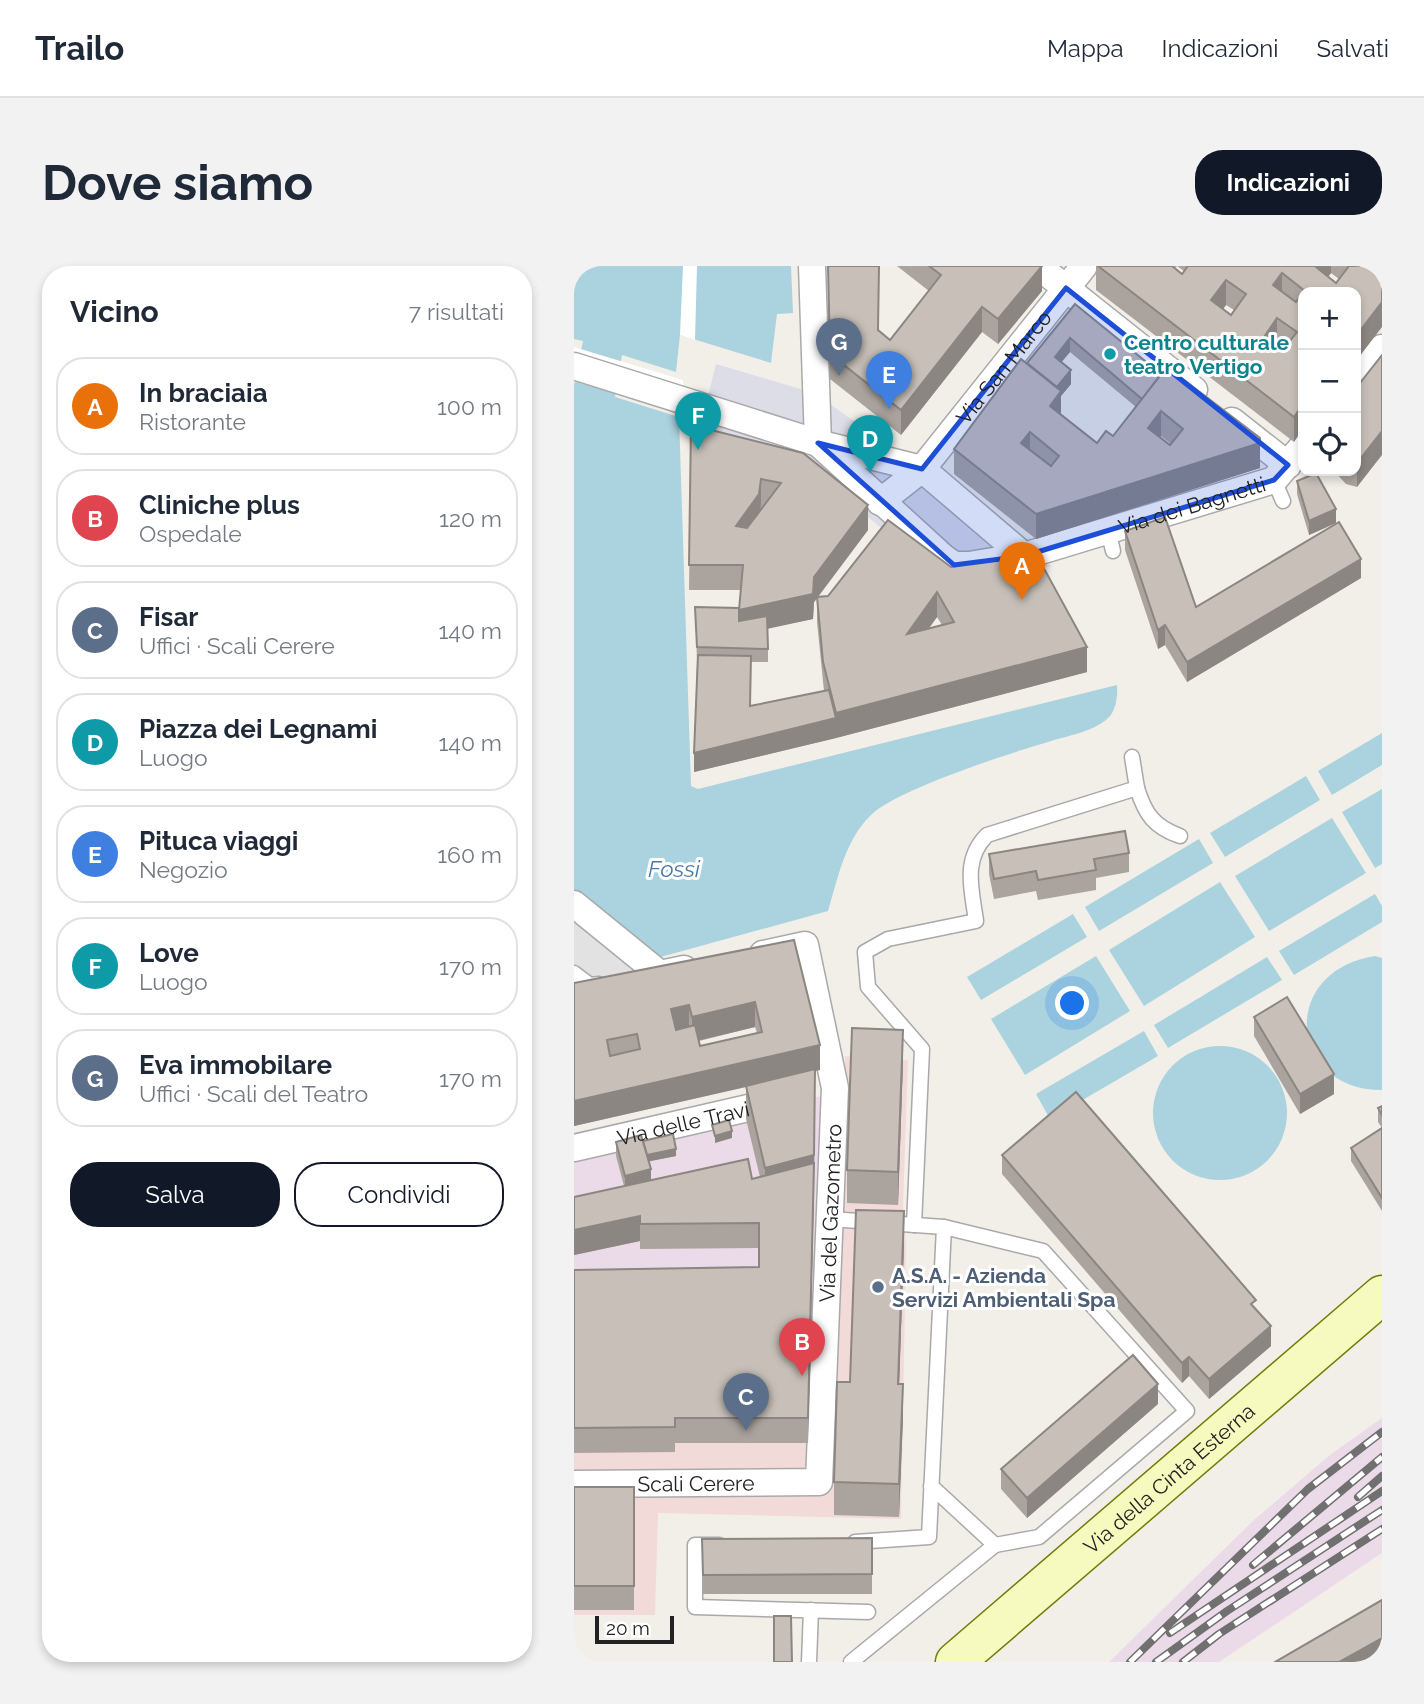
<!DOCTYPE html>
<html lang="it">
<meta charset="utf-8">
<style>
:root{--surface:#fff;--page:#f2f2f3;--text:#1f2937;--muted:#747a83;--line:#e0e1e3;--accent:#111827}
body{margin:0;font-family:Raleway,sans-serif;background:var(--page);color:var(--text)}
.controls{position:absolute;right:21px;top:21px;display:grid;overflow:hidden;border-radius:14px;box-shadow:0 4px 10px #0003}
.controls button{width:63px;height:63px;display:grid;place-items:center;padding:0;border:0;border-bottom:2px solid var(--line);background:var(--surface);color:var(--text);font:35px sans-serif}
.scale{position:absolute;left:21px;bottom:18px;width:79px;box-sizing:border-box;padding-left:7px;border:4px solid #222;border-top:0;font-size:19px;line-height:24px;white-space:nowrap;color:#222;-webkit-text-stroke:5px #fff;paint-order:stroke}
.you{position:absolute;left:499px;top:738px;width:24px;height:24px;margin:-18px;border:5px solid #fff;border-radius:50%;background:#1a73e8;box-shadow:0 0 0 10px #1a73e833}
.badge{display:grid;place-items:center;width:46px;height:46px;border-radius:50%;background:var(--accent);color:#fff;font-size:23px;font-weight:700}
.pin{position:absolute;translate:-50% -58px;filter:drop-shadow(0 2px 4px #0008)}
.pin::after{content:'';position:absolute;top:37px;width:24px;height:21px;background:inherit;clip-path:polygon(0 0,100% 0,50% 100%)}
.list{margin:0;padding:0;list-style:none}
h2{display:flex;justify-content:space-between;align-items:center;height:91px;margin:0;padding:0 28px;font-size:30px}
h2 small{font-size:23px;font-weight:400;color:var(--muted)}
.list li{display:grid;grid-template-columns:46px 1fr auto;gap:21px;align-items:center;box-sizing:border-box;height:98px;margin:0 14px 14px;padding:0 14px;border:2px solid var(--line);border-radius:28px}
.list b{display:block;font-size:26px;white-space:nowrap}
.list p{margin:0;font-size:23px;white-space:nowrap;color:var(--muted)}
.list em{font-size:23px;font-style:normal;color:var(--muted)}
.actions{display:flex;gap:14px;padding:21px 28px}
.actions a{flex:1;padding:16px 0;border:2px solid var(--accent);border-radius:28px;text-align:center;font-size:24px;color:var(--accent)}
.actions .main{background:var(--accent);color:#fff}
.icon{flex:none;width:38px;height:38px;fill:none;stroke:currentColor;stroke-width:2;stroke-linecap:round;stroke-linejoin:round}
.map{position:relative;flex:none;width:808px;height:1396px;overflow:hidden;border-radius:28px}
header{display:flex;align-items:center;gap:42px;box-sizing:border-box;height:98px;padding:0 35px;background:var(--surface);border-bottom:2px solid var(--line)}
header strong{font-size:33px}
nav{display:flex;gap:38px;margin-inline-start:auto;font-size:24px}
.intro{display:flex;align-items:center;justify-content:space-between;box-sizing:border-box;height:168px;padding:0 42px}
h1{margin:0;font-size:49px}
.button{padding:18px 32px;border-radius:28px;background:var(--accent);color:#fff;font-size:24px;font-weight:700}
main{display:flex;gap:42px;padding:0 42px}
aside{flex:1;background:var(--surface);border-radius:28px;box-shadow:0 4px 10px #0003}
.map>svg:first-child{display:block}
.commercial{fill:#f2dad9}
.industrial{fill:#ebdbe8}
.parking{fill:#e2e2e2}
.plaza{fill:#dddde8}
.water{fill:#aad3df}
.pier{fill:#fff}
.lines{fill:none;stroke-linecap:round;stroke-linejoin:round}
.service-casing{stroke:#a9a9a9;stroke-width:17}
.minor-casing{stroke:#a9a9a9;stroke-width:29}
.secondary-casing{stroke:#707d05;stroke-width:41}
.service{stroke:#fff;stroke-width:14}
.minor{stroke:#fff;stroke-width:26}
.secondary{stroke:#f7fabf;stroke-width:38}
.rail-casing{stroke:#707070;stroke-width:8}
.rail{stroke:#fff;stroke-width:5;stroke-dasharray:16;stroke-linecap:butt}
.wall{fill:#aba49e;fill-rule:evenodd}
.shaded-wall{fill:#8b8681}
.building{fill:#c7bfb8;stroke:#8b8681;stroke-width:2;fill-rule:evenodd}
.marked{fill:#1d4ed8;fill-opacity:0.2;stroke:#1d4ed8;stroke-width:5;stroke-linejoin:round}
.culture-dot{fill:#0f9aa8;stroke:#fff;stroke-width:2.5}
.service-dot{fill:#5c6f8a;stroke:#fff;stroke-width:2.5}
.labels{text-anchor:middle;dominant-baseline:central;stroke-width:6;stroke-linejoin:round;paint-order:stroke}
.culture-label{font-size:21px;font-weight:bold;fill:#0d838f;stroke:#fff;text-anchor:start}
.street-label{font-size:21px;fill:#222;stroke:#fff}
.service-label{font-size:21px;font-weight:bold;fill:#4e5e75;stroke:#fff;text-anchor:start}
.water-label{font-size:23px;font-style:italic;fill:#4a7aab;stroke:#fff}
</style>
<header>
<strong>Trailo</strong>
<nav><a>Mappa</a><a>Indicazioni</a><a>Salvati</a></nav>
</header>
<div class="intro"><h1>Dove siamo</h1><a class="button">Indicazioni</a></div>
<main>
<aside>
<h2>Vicino<small>7 risultati</small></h2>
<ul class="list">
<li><span class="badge" style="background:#e8710a">A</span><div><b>In braciaia</b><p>Ristorante</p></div><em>100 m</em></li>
<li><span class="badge" style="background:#e0444e">B</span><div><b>Cliniche plus</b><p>Ospedale</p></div><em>120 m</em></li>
<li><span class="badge" style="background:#5c6f8a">C</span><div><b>Fisar</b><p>Uffici · Scali Cerere</p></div><em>140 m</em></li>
<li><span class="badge" style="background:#0f9aa8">D</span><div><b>Piazza dei Legnami</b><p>Luogo</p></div><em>140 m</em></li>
<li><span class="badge" style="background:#3f7fe0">E</span><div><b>Pituca viaggi</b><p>Negozio</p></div><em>160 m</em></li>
<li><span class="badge" style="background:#0f9aa8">F</span><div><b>Love</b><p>Luogo</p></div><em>170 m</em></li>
<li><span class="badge" style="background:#5c6f8a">G</span><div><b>Eva immobilare</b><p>Uffici · Scali del Teatro</p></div><em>170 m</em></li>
</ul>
<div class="actions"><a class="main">Salva</a><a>Condividi</a></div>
</aside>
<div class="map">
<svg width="808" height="1396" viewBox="0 0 808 1396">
<rect width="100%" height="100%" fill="#f2efe9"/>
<polygon class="commercial" points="271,790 334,794 329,940 332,978 327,1253 84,1247 81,1349 0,1349 0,1015 265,1012"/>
<g class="industrial">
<polygon points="252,829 244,1013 0,1015 0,883"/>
<polygon points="808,1152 808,1287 645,1396 535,1396 680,1254 756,1189"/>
</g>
<polygon class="parking" points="0,652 84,719 0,735"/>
<polygon class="plaza" points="142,98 240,127 348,203 450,290 478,300 378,318 233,203 123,174"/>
<g class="water">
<path d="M0,0H217L219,47L203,48L197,97L106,69L102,106L48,89L41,131L105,151L117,520L124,523L543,419C544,430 542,446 533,453C516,467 495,469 474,476C436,487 322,524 297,549C271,574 264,612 254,645L83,692L0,625V119L9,75L0,73Z"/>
<polygon points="808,467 808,499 758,529 744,505"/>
<polygon points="732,510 746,534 651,591 636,567"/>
<polygon points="808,523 808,598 801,602 768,546"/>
<polygon points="758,552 792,607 695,665 661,610"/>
<polygon points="625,573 639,597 525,665 511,641"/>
<polygon points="646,616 681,671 570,740 535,684"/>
<polygon points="801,628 808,640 808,656 720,709 705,685"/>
<polygon points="499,648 513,671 407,734 393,711"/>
<polygon points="522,690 556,745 451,809 417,753"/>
<path d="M801,690L808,692V824C714,824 704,705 801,690Z"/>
<polygon points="693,691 708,714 594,782 580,759"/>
<polygon points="570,765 584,790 476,853 462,828"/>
<circle cx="646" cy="847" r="67"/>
</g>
<g class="pier">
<polygon points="109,0 123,0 121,74 106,69"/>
<polygon points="0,81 109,114 111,149 0,115"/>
</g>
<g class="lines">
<g class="service-casing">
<g id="service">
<polyline points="700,214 709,235"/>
<polyline points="534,264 539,285"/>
<path d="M563,522C571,548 580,561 606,570"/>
<polyline points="0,707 16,719 25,718"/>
<polyline points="256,953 370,961 355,1271 281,1276"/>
<path d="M340,959L348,783L294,721L291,686L314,673L402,655C398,624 388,594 413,569L563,522L558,491"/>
<polyline points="370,961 469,985 613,1145 465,1271 421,1279"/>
<polyline points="145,1279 121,1279 121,1341 294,1346"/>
<polyline points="235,1396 237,1344"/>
<polyline points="277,1396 421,1279 357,1220"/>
</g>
</g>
<g class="minor-casing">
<g id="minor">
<polyline points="238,0 244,177"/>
<polyline points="464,0 620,124"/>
<polyline points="0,100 244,177 348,203 450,290"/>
<polyline points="782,115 808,82"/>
<polyline points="658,155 714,199"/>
<path id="s1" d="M244,177L370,292L380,299H395L450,290L700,214L729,180"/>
<path id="s2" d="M306,236L348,203L510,0"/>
<polyline points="0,638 86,708 110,703"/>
<path id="s3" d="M0,882L205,835"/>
<path id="s4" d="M0,1218L245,1216L261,822L231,679L189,688"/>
</g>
</g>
<g class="secondary-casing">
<g id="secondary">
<path id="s5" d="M381,1396L808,1029"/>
</g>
</g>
<use href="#service" class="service"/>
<use href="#minor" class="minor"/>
<use href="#secondary" class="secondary"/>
<g class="rail-casing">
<g id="rail">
<polyline points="784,1231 808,1210"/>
<polyline points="679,1299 808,1191"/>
<polyline points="596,1367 808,1225"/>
<polyline points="556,1396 734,1223 808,1166"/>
<polyline points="582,1396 653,1345 808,1244"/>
<polyline points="609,1396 645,1368 808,1263"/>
</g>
</g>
<use href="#rail" class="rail"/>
</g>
<g class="wall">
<polygon points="254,0 305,64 316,74 355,25 323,0 468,0 468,25 424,78 408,66 327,169 256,113"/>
<path d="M522,0H603L601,2L608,8L610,5L603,0H808L720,176L522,24ZM757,7L765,13L762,17L754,11ZM652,39L660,44L657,49L649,43Z"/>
<path d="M501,38L686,202L462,273L380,208V183ZM496,86L562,141L539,170L523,177L487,149V130L497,118L487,96ZM587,170L597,178L596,179L586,171Z"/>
<polygon points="808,89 783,221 772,218 760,205 782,205 782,122"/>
<path d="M117,159L294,264L244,331L254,330L314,254L513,406L262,472L120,506L123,395L121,341L165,342L167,324H115ZM243,333V356L250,425L176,440L177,396H194V362L239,353L240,336ZM363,351L368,359L355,362Z"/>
<polygon points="723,215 762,257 735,269 723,228"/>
<polygon points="551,265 622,341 787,312 613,416 591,379 584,383 551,284"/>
<polygon points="555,587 555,606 522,612 522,624 464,634 462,625 420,633 415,608 415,588"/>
<path d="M220,674L246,804L241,805L240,922L234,1177H101V1186L0,1187V1004L185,1001V982L66,983V975L0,989V931L50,920L42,890V876L69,875L102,890L75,895L77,914L178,913L186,911L172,853V821L0,860V717ZM181,761L183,767L126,780L125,775Z"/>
<polygon points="680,751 760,828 726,848 680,770"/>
<polygon points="329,796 324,939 273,937 273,904"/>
<polygon points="808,840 808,862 804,856 804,842"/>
<polygon points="808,862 808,945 777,895 777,882"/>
<polygon points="428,889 682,1043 697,1080 635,1133 615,1110 608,1117 428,908"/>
<polygon points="330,978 325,1118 329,1151 325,1251 260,1249 260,1216 276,1116"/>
<polygon points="584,1138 453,1252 427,1223 427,1203"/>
<rect x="0" y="1221" width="60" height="123"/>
<polygon points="298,1272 298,1328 129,1328 128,1273"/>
</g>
<g class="shaded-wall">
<polygon points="468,0 468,25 424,78 424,53"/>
<polygon points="743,0 757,0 757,7 742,26"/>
<polygon points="708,7 708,32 699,19"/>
<polygon points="652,14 652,39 637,59 637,34"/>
<polygon points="808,36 808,61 782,95 782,70"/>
<polygon points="408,41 408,66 327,169 327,144"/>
<polygon points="703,52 703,77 690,96 690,71"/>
<polygon points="496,72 496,86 481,104 481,91"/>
<polygon points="497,104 497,118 487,130 487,150 476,140 477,129"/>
<polygon points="729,138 729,163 720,176 720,151"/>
<polygon points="587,145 587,170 574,187 574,162"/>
<polygon points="808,165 808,189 783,221 783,197"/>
<polygon points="456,166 456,191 447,177"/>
<polygon points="686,172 686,202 462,273 462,248"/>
<polygon points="187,213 187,237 185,253 162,285 162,260"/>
<polygon points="294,239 294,264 240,336 239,353 165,369 165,344 240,311"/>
<polygon points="762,243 762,257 735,269 735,255"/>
<polygon points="787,293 787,312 613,416 613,396"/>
<polygon points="363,326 363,351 333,393 333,368"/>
<polygon points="591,359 591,379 584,383 584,364"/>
<polygon points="513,381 513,406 262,472 120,506 120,487 262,452 262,447"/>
<polygon points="181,736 181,761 118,776 118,751"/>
<polygon points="115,739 115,764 97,768 97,743"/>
<polygon points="329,764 329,796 324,939 324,906"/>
<polygon points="246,779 246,804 241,805 240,922 234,1177 234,1152 191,935 191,902 241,805 0,860 0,835"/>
<polygon points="760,808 760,828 726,848 726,828"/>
<polygon points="158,865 158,872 141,877 141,870"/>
<polygon points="102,883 102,890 72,896 72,889"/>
<polygon points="77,903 77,917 51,924 51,910"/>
<polygon points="330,945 330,978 324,1151 324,1118"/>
<polygon points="66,950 66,975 0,989 0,964"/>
<polygon points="697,1060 697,1080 635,1133 635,1113"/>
<polygon points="615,1091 615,1110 608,1117 608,1097"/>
<polygon points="329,1118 329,1151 325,1251 325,1218"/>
<polygon points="584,1118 584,1138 453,1252 453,1232"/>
<polygon points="808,1372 808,1391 800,1396 765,1396"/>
</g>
<g class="building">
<polygon points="254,0 305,0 304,64 316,74 367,9 355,0 468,0 424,53 408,41 327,144 256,88"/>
<path d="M524,0H598L608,8L614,0H743L742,1L762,17L775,0H808V36L782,70V26H729L731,25L708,7L699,19L722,36L729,26V138L720,151ZM652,14L672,28L657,49L637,34ZM703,52L723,66L712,80L706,76L703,80L690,71Z"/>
<polygon points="501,38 587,108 568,133 496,72 481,91 497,104 483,121 453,97"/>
<polygon points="808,89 808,165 783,197 782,196 782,122"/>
<path d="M447,93L487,125L476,140L523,177L532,165L539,170L593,101L686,172V177L462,248L380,183ZM587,145L609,163L596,179L574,162ZM456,166L485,190L477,200L447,177Z"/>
<path d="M117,159L229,187L294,239L240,311L239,328L165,344L169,299H115ZM187,213L207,217L173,262L162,260L185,228Z"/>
<polygon points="742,207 762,243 735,255 723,215"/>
<polygon points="591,251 622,341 765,256 787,293 613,396 591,359 584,364 551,265"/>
<path d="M314,254L377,301L461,286L513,381L262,447L249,396L243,331L254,330ZM363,326L380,356L333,368Z"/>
<polygon points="121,341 165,342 165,355 193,350 194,383 123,381"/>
<polygon points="124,389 177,390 176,440 255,424 262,452 120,487"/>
<polygon points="551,565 555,587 520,593 522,604 464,614 462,605 420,613 415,588"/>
<path d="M220,674L246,779L0,835V717ZM181,736L188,766L126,780L121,759L102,764L97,743L115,739L118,751ZM63,768L66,783L36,790L33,774Z"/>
<polygon points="713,731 760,808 726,828 680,751"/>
<polygon points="278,762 329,764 324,906 273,904"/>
<polygon points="241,803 240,889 191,902 172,820"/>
<polygon points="502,826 682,1034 677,1038 697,1060 635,1113 615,1091 608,1097 428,889"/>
<polygon points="808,840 808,849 804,842"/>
<polygon points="155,854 158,865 141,870 138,859"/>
<polygon points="808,862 808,932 777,882"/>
<polygon points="99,868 102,883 73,889 69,875"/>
<polygon points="67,869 77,903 51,910 42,876"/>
<polygon points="174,893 178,913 240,897 234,1152 101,1152 101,1161 0,1162 0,1004 185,1001 185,957 66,958 66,950 0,964 0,931"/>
<polygon points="282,944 330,945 324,1118 329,1118 325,1218 260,1216 263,1116 276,1116"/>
<polygon points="559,1089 584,1118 453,1232 427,1203"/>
<rect x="0" y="1221" width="60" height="99"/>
<polygon points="298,1272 298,1308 129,1309 128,1273"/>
<polygon points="808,1334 808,1372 765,1396 701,1396"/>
<polygon points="200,1350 217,1350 218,1396 200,1396"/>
</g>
<path class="marked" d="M492,22L714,199L700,214L450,290L380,299L244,177L348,203Z"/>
<circle class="culture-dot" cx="536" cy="88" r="7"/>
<circle class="service-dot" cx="304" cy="1021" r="7"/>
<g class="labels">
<g class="culture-label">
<text x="550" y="76">Centro culturale<tspan x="550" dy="24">teatro Vertigo</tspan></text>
</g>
<g class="street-label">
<text stroke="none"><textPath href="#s2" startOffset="184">Via San Marco</textPath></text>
<text stroke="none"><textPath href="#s1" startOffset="429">Via dei Bagnetti</textPath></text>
<text stroke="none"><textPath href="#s3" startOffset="112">Via delle Travi</textPath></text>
<text stroke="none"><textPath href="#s4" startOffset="514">Via del Gazometro</textPath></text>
<text stroke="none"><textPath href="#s5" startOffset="282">Via della Cinta Esterna</textPath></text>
<text stroke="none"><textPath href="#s4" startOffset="122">Scali Cerere</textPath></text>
</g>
<g class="service-label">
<text x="318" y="1009">A.S.A. - Azienda<tspan x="318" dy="24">Servizi Ambientali Spa</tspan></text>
</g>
<g class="water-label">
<text x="100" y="602">Fossi</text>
</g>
</g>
</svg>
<div class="controls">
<button>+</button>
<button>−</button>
<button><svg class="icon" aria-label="locate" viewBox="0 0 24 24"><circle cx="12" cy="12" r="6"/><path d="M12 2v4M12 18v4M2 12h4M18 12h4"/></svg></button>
</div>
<div class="scale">20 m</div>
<div class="you"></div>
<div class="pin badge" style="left:448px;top:334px;background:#e8710a">A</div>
<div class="pin badge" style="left:228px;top:1110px;background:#e0444e">B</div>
<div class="pin badge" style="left:172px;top:1165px;background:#5c6f8a">C</div>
<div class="pin badge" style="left:296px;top:207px;background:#0f9aa8">D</div>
<div class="pin badge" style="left:315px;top:143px;background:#3f7fe0">E</div>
<div class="pin badge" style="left:124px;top:184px;background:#0f9aa8">F</div>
<div class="pin badge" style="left:265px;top:110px;background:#5c6f8a">G</div>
</div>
</main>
